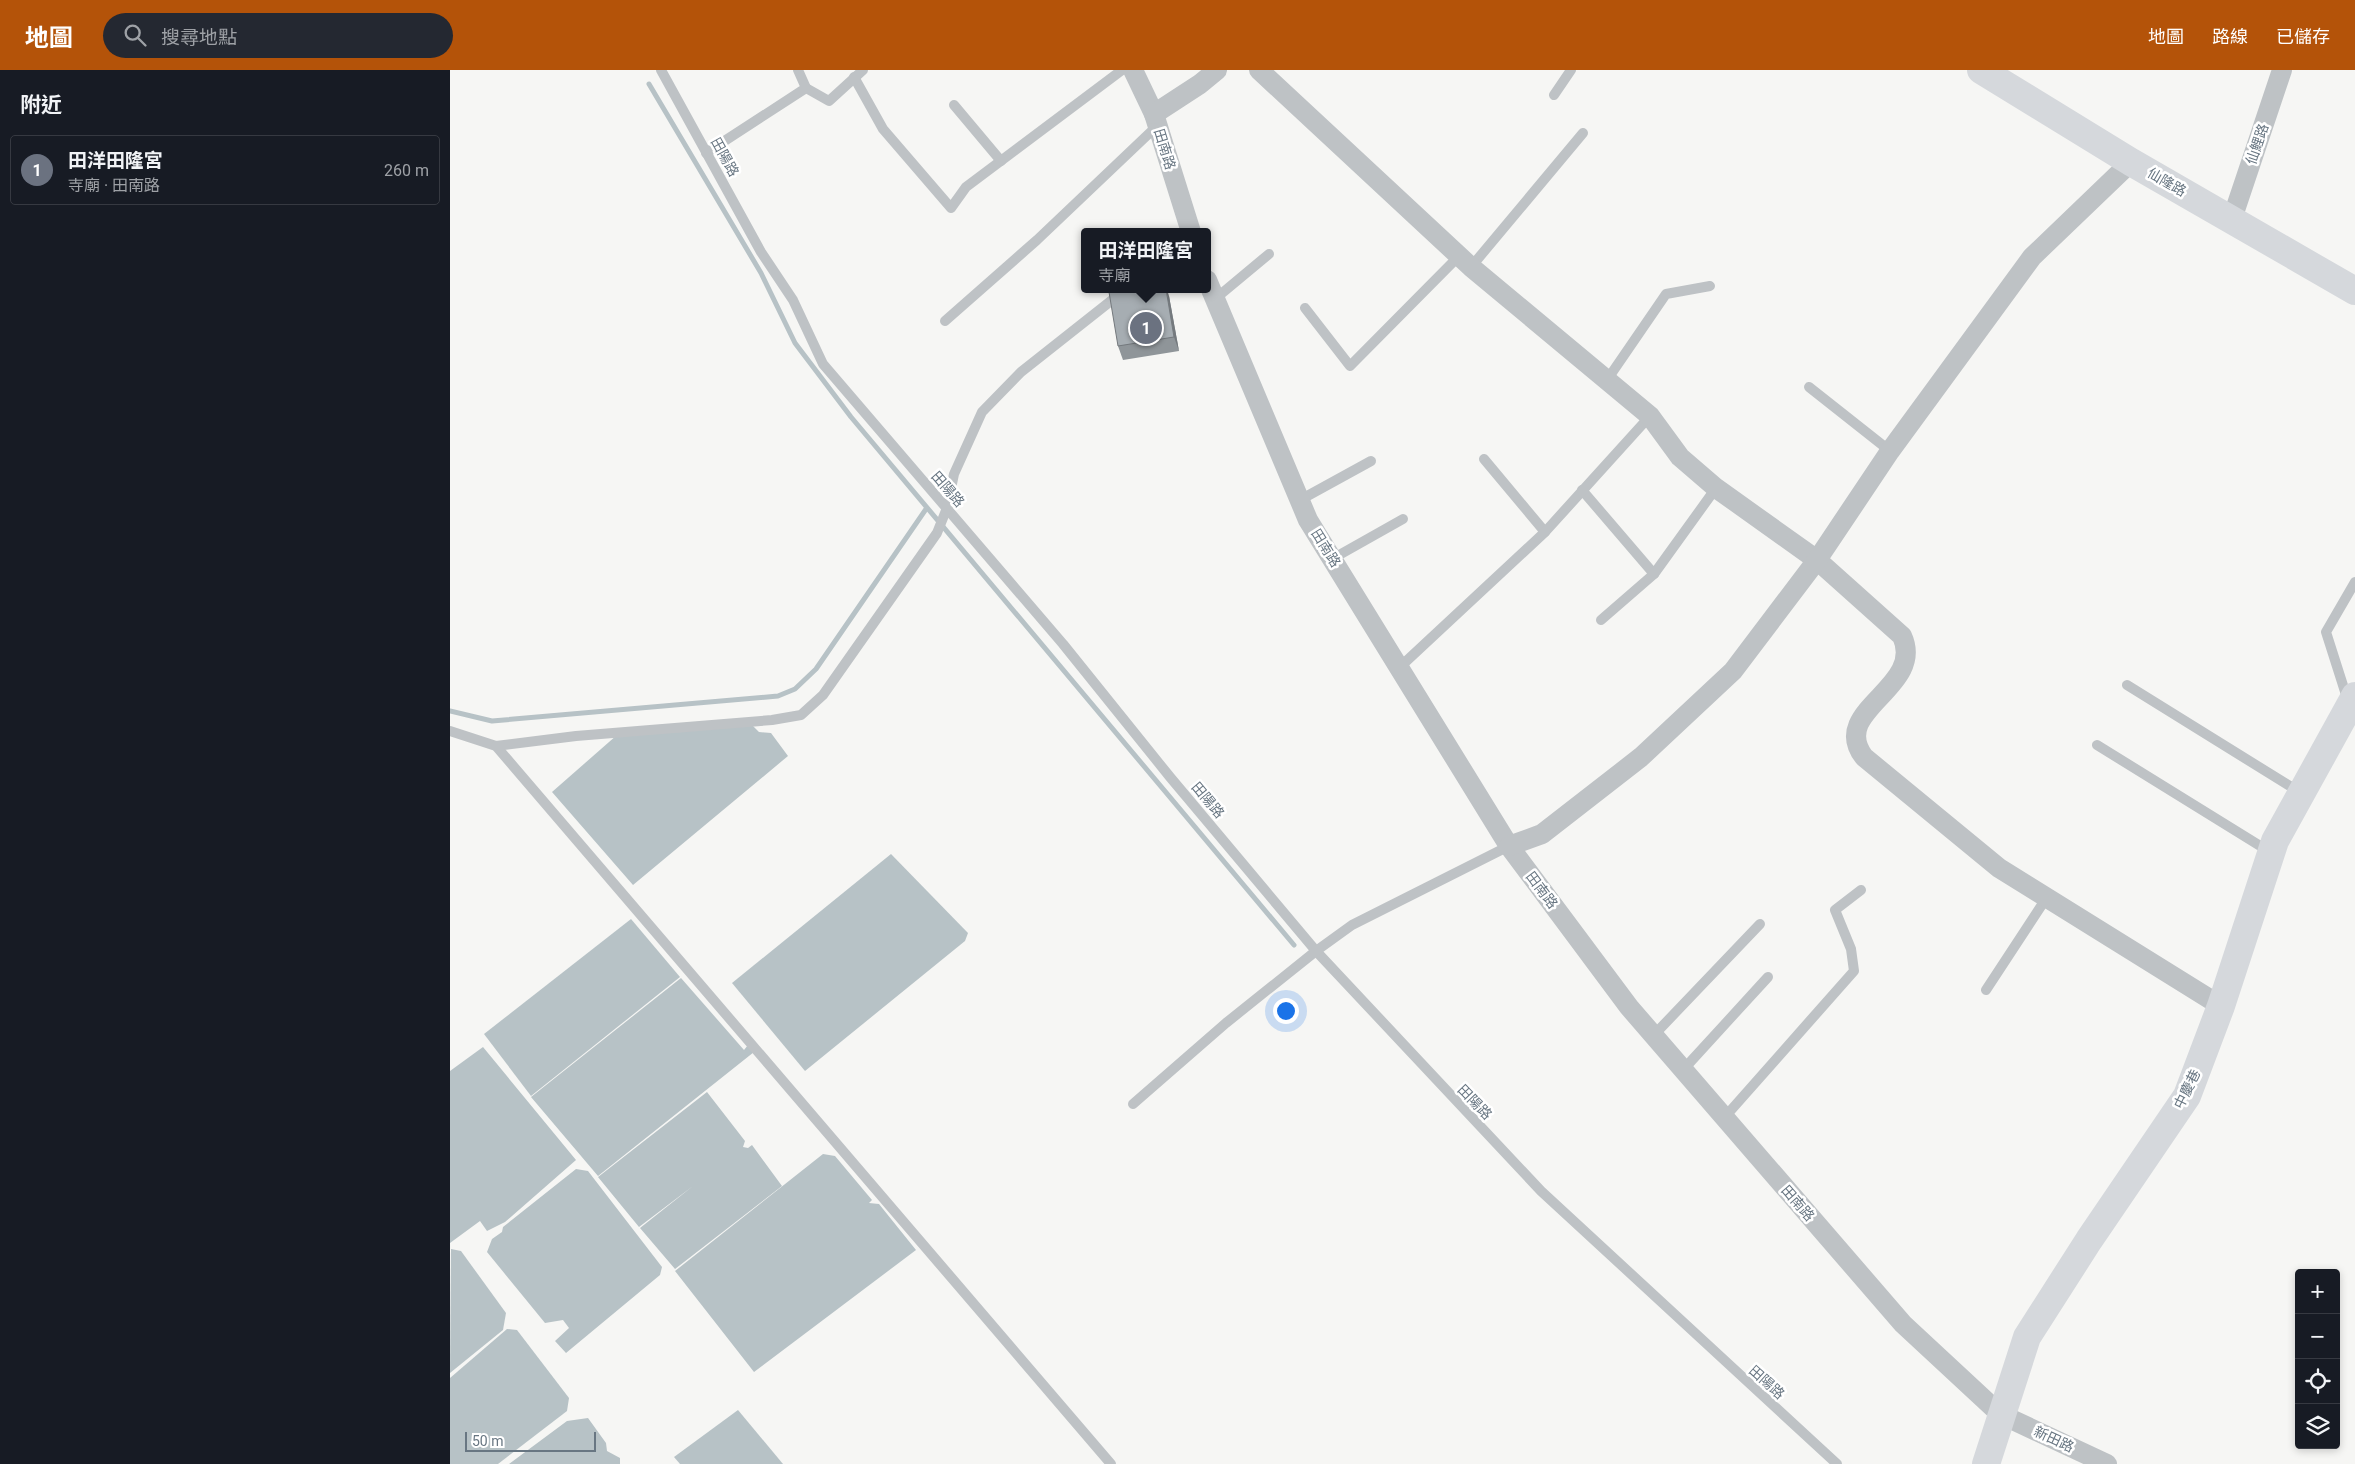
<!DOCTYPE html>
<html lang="zh-TW">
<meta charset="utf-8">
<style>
:root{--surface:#171b24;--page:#242831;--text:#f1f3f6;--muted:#9ea1a6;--line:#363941;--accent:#b45309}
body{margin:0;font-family:Roboto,"Noto Sans TC",sans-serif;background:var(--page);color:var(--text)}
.controls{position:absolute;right:15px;bottom:15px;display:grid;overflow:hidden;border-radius:5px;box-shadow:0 2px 8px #0003}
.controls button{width:45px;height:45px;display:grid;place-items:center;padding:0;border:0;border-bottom:1px solid var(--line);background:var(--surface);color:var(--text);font:25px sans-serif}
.scale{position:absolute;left:15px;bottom:12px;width:131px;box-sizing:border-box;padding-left:5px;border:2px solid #687682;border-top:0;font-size:14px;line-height:18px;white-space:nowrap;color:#687682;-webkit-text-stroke:4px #fff;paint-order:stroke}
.you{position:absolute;left:835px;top:940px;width:18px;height:18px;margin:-12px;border:4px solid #fff;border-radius:50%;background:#1a73e8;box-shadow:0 0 0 8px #1a73e833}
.badge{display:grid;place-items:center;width:32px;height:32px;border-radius:50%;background:var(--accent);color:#fff;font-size:16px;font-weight:700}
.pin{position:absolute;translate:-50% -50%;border:2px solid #fff;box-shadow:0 1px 5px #0006}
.popup{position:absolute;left:631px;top:158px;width:130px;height:65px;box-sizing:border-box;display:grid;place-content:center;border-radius:5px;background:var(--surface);filter:drop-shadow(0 1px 4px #0005);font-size:16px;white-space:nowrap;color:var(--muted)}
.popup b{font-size:19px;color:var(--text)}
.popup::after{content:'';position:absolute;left:50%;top:100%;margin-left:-10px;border:10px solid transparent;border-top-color:var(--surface)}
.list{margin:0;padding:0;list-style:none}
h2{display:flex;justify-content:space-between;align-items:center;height:65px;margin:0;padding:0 20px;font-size:21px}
h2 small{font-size:16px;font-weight:400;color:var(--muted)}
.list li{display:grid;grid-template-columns:32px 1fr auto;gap:15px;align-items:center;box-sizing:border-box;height:70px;margin:0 10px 10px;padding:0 10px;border:1px solid var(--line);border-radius:5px}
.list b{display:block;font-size:19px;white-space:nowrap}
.list p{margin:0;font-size:16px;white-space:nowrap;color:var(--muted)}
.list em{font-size:16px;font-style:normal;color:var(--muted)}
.icon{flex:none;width:28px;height:28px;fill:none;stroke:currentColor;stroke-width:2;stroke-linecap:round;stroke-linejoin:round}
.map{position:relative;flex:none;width:1905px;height:1394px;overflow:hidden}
header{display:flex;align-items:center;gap:30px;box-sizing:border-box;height:70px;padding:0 25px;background:var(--accent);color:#fff}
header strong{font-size:24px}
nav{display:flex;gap:28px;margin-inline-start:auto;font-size:18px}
.search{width:350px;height:45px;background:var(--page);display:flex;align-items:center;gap:12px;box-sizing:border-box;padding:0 18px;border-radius:28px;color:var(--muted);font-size:19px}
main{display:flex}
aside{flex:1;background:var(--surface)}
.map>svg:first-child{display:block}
.water{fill:#b7c2c6}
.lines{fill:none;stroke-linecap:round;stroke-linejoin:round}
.stream{stroke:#b7c2c6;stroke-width:5}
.lane{stroke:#bec2c5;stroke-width:10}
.street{stroke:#bec2c5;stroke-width:20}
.secondary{stroke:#d5d8dc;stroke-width:28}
.wall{fill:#8f9599}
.shaded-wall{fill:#74797d}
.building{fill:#a6adb2;stroke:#74797d}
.labels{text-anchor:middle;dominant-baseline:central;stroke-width:5;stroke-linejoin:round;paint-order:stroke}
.street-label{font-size:14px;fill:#687682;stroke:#fff}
</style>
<header>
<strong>地圖</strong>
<div class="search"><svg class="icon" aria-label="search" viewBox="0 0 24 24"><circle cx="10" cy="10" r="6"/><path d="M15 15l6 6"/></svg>搜尋地點</div>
<nav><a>地圖</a><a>路線</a><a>已儲存</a></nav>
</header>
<main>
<aside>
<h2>附近<small></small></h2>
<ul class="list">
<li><span class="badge" style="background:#6b7280">1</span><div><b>田洋田隆宮</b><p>寺廟 · 田南路</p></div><em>260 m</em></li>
</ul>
</aside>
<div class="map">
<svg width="1905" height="1394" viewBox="0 0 1905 1394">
<rect width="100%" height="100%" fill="#f6f6f4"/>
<g class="water">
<polygon points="300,653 309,662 321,663 338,686 183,815 102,722 167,665"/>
<polygon points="441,784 518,863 515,871 355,1001 282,913"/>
<polygon points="181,849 230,907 81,1026 34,964"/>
<polygon points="231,908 294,980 298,975 304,982 148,1106 81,1027"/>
<polygon points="33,977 126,1090 55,1152 37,1161 30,1151 0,1173 0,1001"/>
<polygon points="257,1022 295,1071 293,1077 298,1078 302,1075 332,1116 225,1199 190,1158 243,1116 189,1157 148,1107"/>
<polygon points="373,1084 385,1086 422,1130 419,1133 429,1134 466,1180 304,1302 225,1201"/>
<polygon points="126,1099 138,1101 212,1197 210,1205 116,1283 105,1271 119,1258 113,1250 95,1253 37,1182 42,1169 52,1162 53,1157"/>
<polygon points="1,1179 11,1181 56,1243 53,1260 0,1303"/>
<polygon points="57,1259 67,1260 119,1328 117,1341 48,1394 0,1394 0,1308"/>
<polygon points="288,1340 333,1394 230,1394 224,1387"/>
<polygon points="138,1348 156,1373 157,1381 170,1388 170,1394 59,1394 117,1351"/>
</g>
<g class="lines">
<g class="stream">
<polyline points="199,14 311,203 345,273 401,347 844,875"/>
<polyline points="0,641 42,651 328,626 345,619 366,599 476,439"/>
</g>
<g class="lane">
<polyline points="211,0 311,182 343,230 373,294 613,574 720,707 866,881 1091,1121 1387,1394"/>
<polyline points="404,7 433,59 501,138 516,117 672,0"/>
<polyline points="356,18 379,31 413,0"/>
<polyline points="1104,25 1121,0"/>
<polyline points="504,35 551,91"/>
<polyline points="256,83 356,18 348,0"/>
<polyline points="1021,197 1133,63"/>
<polyline points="765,229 819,184"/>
<polyline points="855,238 900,296 1009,186"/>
<polyline points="495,251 587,170 708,55"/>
<polyline points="1157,310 1216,224 1260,216"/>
<polyline points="1359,317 1440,381"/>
<polyline points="1034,389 1095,462"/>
<polyline points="1132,420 1204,504"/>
<polyline points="850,430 921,391"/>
<polyline points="882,489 953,449"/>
<polyline points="1151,550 1204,504 1266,418"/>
<polyline points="950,597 1095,462 1200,346"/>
<polyline points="1677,615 1851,723"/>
<polyline points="1898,631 1876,562 1905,512"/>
<polyline points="0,661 46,676 661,1394"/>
<polyline points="1647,675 1820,782"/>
<polyline points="46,676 126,666 322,650 351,645 373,625 487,463 497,438 504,404 532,342 571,302 676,219"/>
<polyline points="1536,920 1597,827"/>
<polyline points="1203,966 1310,854"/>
<polyline points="1232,1001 1318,907"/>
<polyline points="683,1034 776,953 866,881 902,855 1059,776"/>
<polyline points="1274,1048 1404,901 1401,879 1385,840 1411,820"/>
</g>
<g class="street">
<polyline points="683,0 704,44 741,162"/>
<path d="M809,0L1021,197L1200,346L1230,387L1266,418L1367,490L1452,566C1476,618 1378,640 1414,687L1549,798L1771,936"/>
<polyline points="704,44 750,14 767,0"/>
<polyline points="1782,149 1832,0"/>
<polyline points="757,210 858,450 1059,776 1179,937 1453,1254 1550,1344 1657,1394"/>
<polyline points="1059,776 1092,764 1191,687 1283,601 1367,490 1440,381 1582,187 1681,92"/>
</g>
<g class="secondary">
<polyline points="1531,0 1681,92 1905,221"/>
<polyline points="1536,1394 1577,1267 1639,1170 1737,1026 1771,936 1825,771 1905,626"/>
</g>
</g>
<polygon class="wall" points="719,226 729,281 673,290 668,276"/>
<polygon class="shaded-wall" points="716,219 717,219 719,226 729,281 724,267"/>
<polygon class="building" points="677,219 716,219 724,267 668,276 659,222"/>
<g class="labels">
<g class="street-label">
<text transform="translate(1807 74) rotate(-71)">仙鯉路</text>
<text transform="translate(715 79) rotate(73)">田南路</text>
<text transform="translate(275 87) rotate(61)">田陽路</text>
<text transform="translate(1717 112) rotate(30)">仙隆路</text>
<text transform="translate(498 419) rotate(49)">田陽路</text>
<text transform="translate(876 478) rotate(58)">田南路</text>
<text transform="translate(758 730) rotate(50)">田陽路</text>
<text transform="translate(1092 820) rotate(53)">田南路</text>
<text transform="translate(1737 1019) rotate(-64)">中慶巷</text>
<text transform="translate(1025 1032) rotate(46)">田陽路</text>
<text transform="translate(1348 1133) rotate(49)">田南路</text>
<text transform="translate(1317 1312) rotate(42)">田陽路</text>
<text transform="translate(1604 1369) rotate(25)">新田路</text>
</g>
</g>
</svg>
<div class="controls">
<button>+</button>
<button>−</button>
<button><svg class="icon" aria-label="locate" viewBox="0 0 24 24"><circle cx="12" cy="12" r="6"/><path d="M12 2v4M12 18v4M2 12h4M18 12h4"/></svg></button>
<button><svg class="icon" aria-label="layers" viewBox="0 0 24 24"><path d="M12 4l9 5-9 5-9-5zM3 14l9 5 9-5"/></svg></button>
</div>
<div class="scale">50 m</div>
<div class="you"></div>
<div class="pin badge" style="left:696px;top:258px;background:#6b7280">1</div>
<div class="popup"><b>田洋田隆宮</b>寺廟</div>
</div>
</main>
